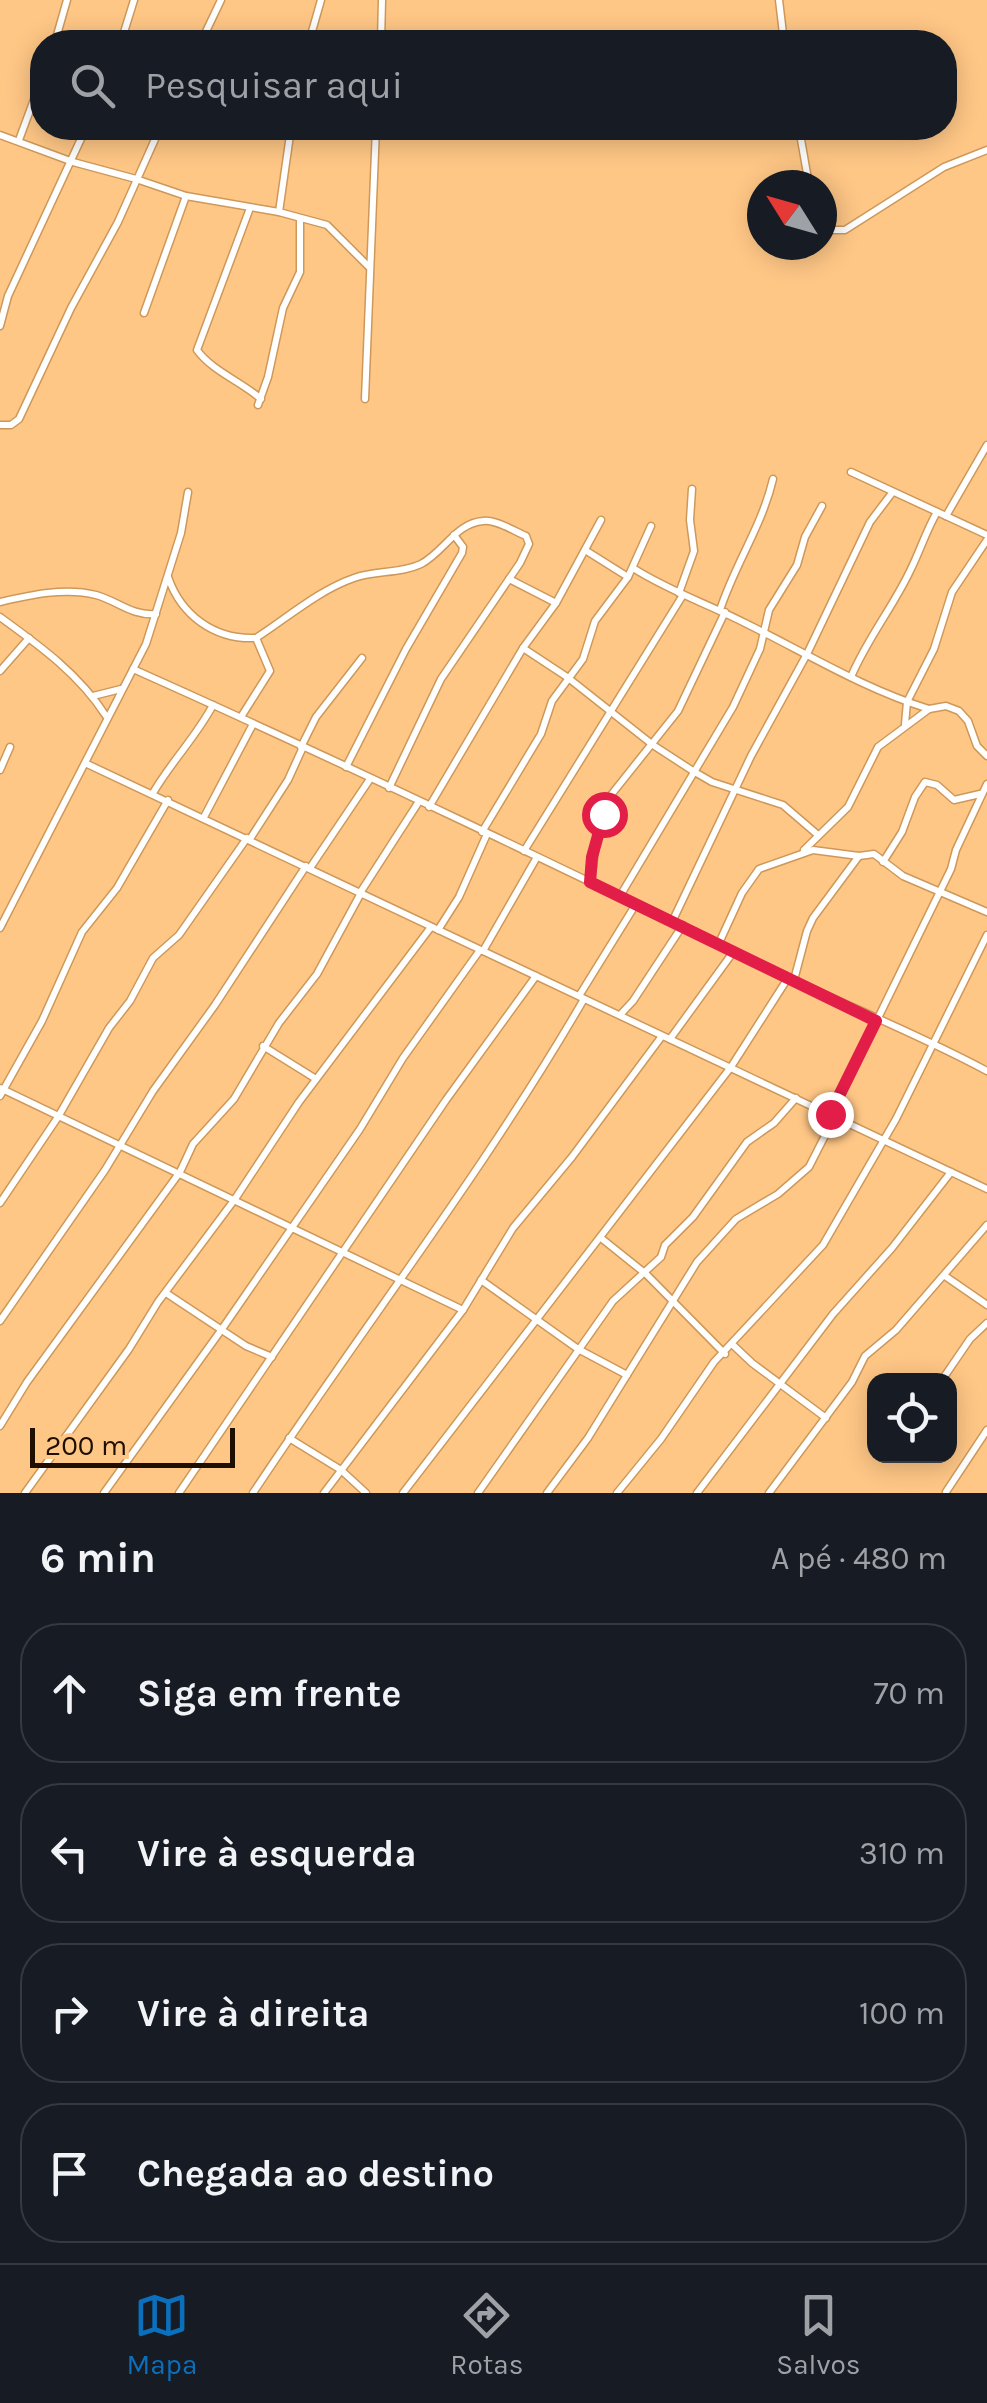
<!DOCTYPE html>
<html lang="pt">
<meta charset="utf-8">
<style>
:root{--surface:#171b24;--page:#20242c;--text:#f1f3f6;--muted:#9ea1a6;--line:#363941;--accent:#0b6fbb}
body{margin:0;font-family:Karla,sans-serif;background:var(--page);color:var(--text)}
.controls{position:absolute;right:30px;bottom:30px;display:grid;overflow:hidden;border-radius:20px;box-shadow:0 5px 25px #0003}
.controls button{width:90px;height:90px;display:grid;place-items:center;padding:0;border:0;border-bottom:2px solid var(--line);background:var(--surface);color:var(--text);font:50px sans-serif}
.compass{position:absolute;left:747px;top:170px;width:90px;height:90px;border-radius:50%;background:var(--surface);box-shadow:0 5px 25px #0003;rotate:307deg}
.scale{position:absolute;left:30px;bottom:25px;width:205px;box-sizing:border-box;padding-left:10px;border:5px solid #1e0f00;border-top:0;font-size:28px;line-height:35px;white-space:nowrap;color:#1e0f00;-webkit-text-stroke:8px #ffc786;paint-order:stroke}
.stop{position:absolute;width:30px;height:30px;margin:-22px;border:8px solid #e11d48;border-radius:50%;background:#fff}
.stop.end{background:#e11d48;border-color:#fff;box-shadow:0 2px 10px #0008}
.list{margin:0;padding:0;list-style:none}
h2{display:flex;justify-content:space-between;align-items:center;height:130px;margin:0;padding:0 40px;font-size:42px}
h2 small{font-size:32px;font-weight:400;color:var(--muted)}
.list li{display:grid;grid-template-columns:65px 1fr auto;gap:30px;align-items:center;box-sizing:border-box;height:140px;margin:0 20px 20px;padding:0 20px;border:2px solid var(--line);border-radius:40px}
.list b{display:block;font-size:38px;white-space:nowrap}
.list em{font-size:32px;font-style:normal;color:var(--muted)}
.icon{flex:none;width:55px;height:55px;fill:none;stroke:currentColor;stroke-width:2;stroke-linecap:round;stroke-linejoin:round}
.map{position:relative;flex:none;width:987px;height:1493px;overflow:hidden}
.search{position:absolute;background:var(--surface);box-shadow:0 5px 25px #0003;left:30px;right:30px;top:30px;height:110px;display:flex;align-items:center;gap:25px;box-sizing:border-box;padding:0 35px;border-radius:40px;color:var(--muted);font-size:38px}
.sheet{height:770px;background:var(--surface)}
nav{display:flex;justify-content:space-around;align-items:center;box-sizing:border-box;height:140px;border-top:2px solid var(--line);background:var(--surface);font-size:28px;color:var(--muted)}
nav a{display:grid;justify-items:center;gap:5px}
nav .on{color:var(--accent)}
.map>svg:first-child{display:block}
.lines{fill:none;stroke-linecap:round;stroke-linejoin:round}
.street-casing{stroke:#ce9859;stroke-width:9}
.street{stroke:#fff;stroke-width:6}
.route{stroke:#e11d48;stroke-width:12}
</style>
<div class="map">
<svg width="987" height="1493" viewBox="0 0 987 1493">
<rect width="100%" height="100%" fill="#ffc786"/>
<g class="lines">
<g class="street-casing">
<g id="street">
<polyline points="779,0 784,42"/>
<polyline points="55,42 67,0"/>
<polyline points="121,42 134,0"/>
<polyline points="201,42 221,0"/>
<polyline points="309,42 321,0"/>
<polyline points="381,42 382,0"/>
<polyline points="799,128 809,185"/>
<polyline points="0,135 73,162 136,179 186,196 279,212 327,225 369,267"/>
<polyline points="19,140 42,78"/>
<path d="M250,208L197,350C212,371 242,382 261,399"/>
<polyline points="279,212 291,128"/>
<polyline points="822,227 829,230 845,230 944,167 987,150"/>
<polyline points="144,313 186,196"/>
<polyline points="0,326 8,296 86,128"/>
<polyline points="365,399 376,128"/>
<polyline points="258,405 268,377 283,308 300,272 300,220"/>
<polyline points="0,425 11,425 19,419 71,308 118,222 160,128"/>
<polyline points="851,472 987,535"/>
<polyline points="946,516 987,445"/>
<polyline points="585,550 628,577"/>
<path d="M633,568C669,591 708,604 745,623C806,653 864,689 929,709"/>
<path d="M168,577C181,615 214,640 256,638C287,618 319,590 354,578C376,570 400,574 421,564C444,552 456,523 483,521C495,519 514,531 526,536L529,544L520,563L441,679L389,788"/>
<polyline points="509,579 556,603"/>
<polyline points="679,593 694,551 690,520 692,489"/>
<path d="M0,602C30,595 65,587 96,595C118,601 131,616 156,614"/>
<path d="M720,610C735,564 762,526 773,479"/>
<path d="M0,617C40,646 79,674 106,716"/>
<polyline points="523,648 567,677 653,745 693,771 712,782 783,805 818,835"/>
<path d="M133,669C353,767 570,872 787,977C854,1009 922,1036 987,1071"/>
<polyline points="0,671 29,638"/>
<path d="M851,677C867,639 893,607 910,571C920,551 926,531 937,512"/>
<polyline points="93,696 121,689"/>
<polyline points="241,717 270,671 256,638"/>
<polyline points="905,724 907,702 934,649 952,592 987,540"/>
<polyline points="301,747 316,717 362,658"/>
<polyline points="85,763 987,1189"/>
<polyline points="346,767 406,649 462,553 463,547 454,535"/>
<polyline points="0,770 10,747"/>
<path d="M153,793C171,762 196,737 213,705"/>
<polyline points="429,807 523,648 556,603 601,520"/>
<polyline points="204,817 253,724"/>
<polyline points="482,832 541,734 552,701 583,659 595,621 628,577 651,526"/>
<polyline points="250,839 288,780 303,747"/>
<polyline points="804,850 848,807 878,747 929,709 946,706 959,711 968,721 977,746 987,756"/>
<polyline points="524,851 683,595"/>
<polyline points="883,862 902,832 915,797 925,782 937,785 954,800 980,794"/>
<polyline points="310,868 370,779"/>
<polyline points="591,882 597,835 611,795 678,711 725,612"/>
<polyline points="360,893 418,803"/>
<polyline points="620,896 733,707 760,649 769,610 797,565 805,537 822,506"/>
<polyline points="673,920 751,756 807,654 870,522 892,493"/>
<polyline points="0,928 146,644 181,533 188,492"/>
<polyline points="438,930 459,897 487,834"/>
<polyline points="719,943 742,893 759,869 813,850 859,856 874,854 903,876 987,912"/>
<polyline points="483,951 537,857"/>
<polyline points="794,980 807,931 813,918 859,856"/>
<polyline points="579,996 636,904"/>
<polyline points="620,1015 633,1001 683,925"/>
<polyline points="670,1039 734,951"/>
<polyline points="263,1046 316,1079"/>
<polyline points="0,1088 463,1310 513,1228 572,1157 662,1036"/>
<polyline points="0,1096 42,1021 82,932 117,888 168,800"/>
<polyline points="831,1114 951,869 956,850 987,784"/>
<polyline points="0,1203 58,1117 109,1028 130,1001 153,958 179,935 247,838"/>
<polyline points="601,1238 646,1274 725,1354"/>
<polyline points="945,1276 987,1305"/>
<polyline points="481,1280 578,1349 627,1375"/>
<polyline points="166,1293 246,1346 272,1357"/>
<polyline points="0,1321 105,1170 153,1091 215,1005 306,866"/>
<polyline points="733,1345 752,1363 826,1418"/>
<polyline points="942,1380 970,1339 987,1323"/>
<polyline points="0,1426 27,1382 180,1172 193,1144 234,1099 279,1023 317,974 361,893"/>
<polyline points="289,1438 341,1470 366,1493"/>
<polyline points="946,1492 987,1430"/>
<polyline points="25,1493 129,1349 158,1302 235,1199 299,1102 431,927"/>
<polyline points="104,1493 222,1329 360,1129 403,1058 480,950"/>
<polyline points="179,1493 446,1100 536,976"/>
<path d="M253,1493C362,1328 485,1170 584,999"/>
<polyline points="324,1493 463,1310"/>
<polyline points="403,1493 731,1067 788,978"/>
<polyline points="478,1493 613,1301 661,1257 665,1245 693,1217 747,1142 774,1123 796,1098"/>
<polyline points="547,1493 588,1438 697,1262 736,1219 778,1194 809,1167 835,1116"/>
<polyline points="617,1493 661,1439 714,1362 823,1245 896,1119 987,935"/>
<polyline points="697,1493 833,1314 892,1248 951,1172"/>
<polyline points="769,1493 852,1382 865,1356 896,1330 987,1225"/>
</g>
</g>
<use href="#street" class="street"/>
</g>
<g class="lines">
<polyline class="route" points="604,814 592,857 590,882 876,1021 830,1114"/>
</g>
</svg>
<div class="controls">
<button><svg class="icon" aria-label="locate" viewBox="0 0 24 24"><circle cx="12" cy="12" r="6"/><path d="M12 2v4M12 18v4M2 12h4M18 12h4"/></svg></button>
</div>
<svg class="compass" viewBox="-18 -18 36 36"><path d="M0-13l5 13h-10z" fill="#e53935"/><path d="M0 13l5-13h-10z" fill="#9ea1a6"/></svg>
<div class="scale">200 m</div>
<div class="stop" style="left:604px;top:814px"></div>
<div class="stop end" style="left:830px;top:1114px"></div>
<div class="search"><svg class="icon" aria-label="search" viewBox="0 0 24 24"><circle cx="10" cy="10" r="6"/><path d="M15 15l6 6"/></svg>Pesquisar aqui</div>
</div>
<section class="sheet">
<h2>6 min<small>A pé · 480 m</small></h2>
<ul class="list">
<li><svg class="icon" aria-label="ahead" viewBox="0 0 24 24"><path d="M12 20V5M6 11l6-6 6 6"/></svg><div><b>Siga em frente</b></div><em>70 m</em></li>
<li><svg class="icon" aria-label="left" viewBox="0 0 24 24"><path d="M17 20v-9H6M10 6l-5 5 5 5"/></svg><div><b>Vire à esquerda</b></div><em>310 m</em></li>
<li><svg class="icon" aria-label="right" viewBox="0 0 24 24"><path d="M7 20v-9h11M14 6l5 5-5 5"/></svg><div><b>Vire à direita</b></div><em>100 m</em></li>
<li><svg class="icon" aria-label="arrive" viewBox="0 0 24 24"><path d="M6 21V4h12l-3 4 3 4H6"/></svg><div><b>Chegada ao destino</b></div></li>
</ul>
</section>
<nav>
<a class="on"><svg class="icon" aria-label="map" viewBox="0 0 24 24"><path d="M3 6l6-2 6 2 6-2v14l-6 2-6-2-6 2zM9 4v14M15 6v14"/></svg>Mapa</a>
<a><svg class="icon" aria-label="directions" viewBox="0 0 24 24"><path d="M12 3l9 9-9 9-9-9zM9 14v-3h6M13 9l2 2-2 2"/></svg>Rotas</a>
<a><svg class="icon" aria-label="saved" viewBox="0 0 24 24"><path d="M7 4h10v16l-5-4-5 4z"/></svg>Salvos</a>
</nav>
